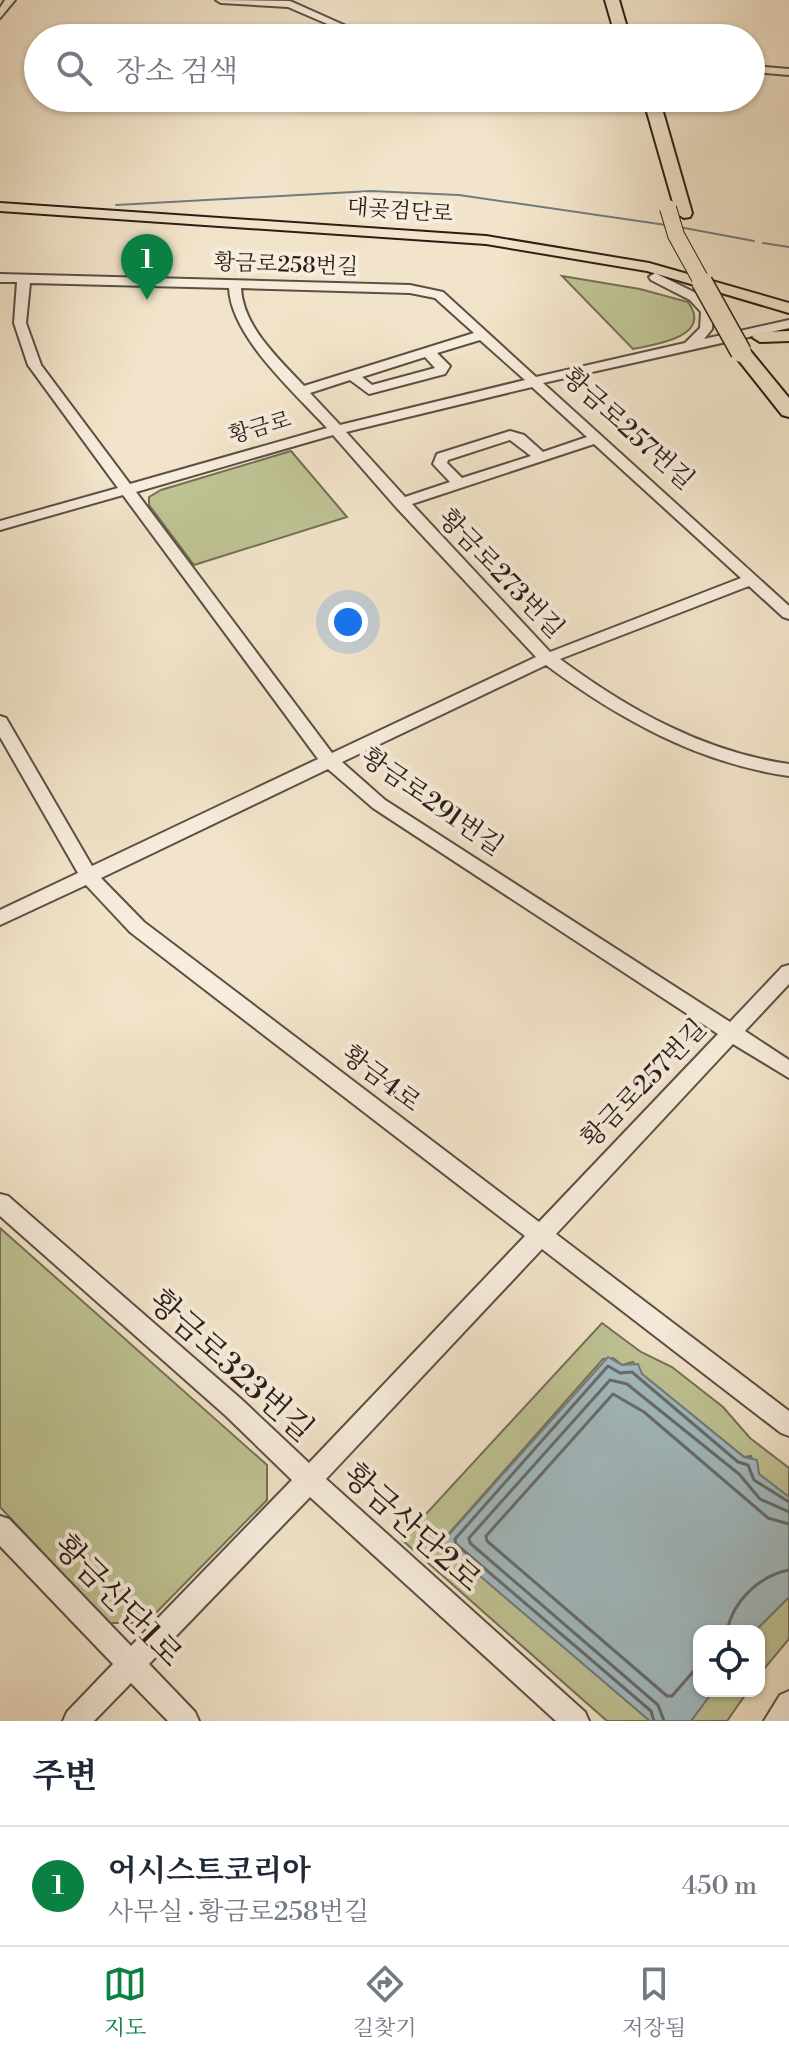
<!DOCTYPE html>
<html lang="ko">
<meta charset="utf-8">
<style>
:root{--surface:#fff;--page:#f6f6f7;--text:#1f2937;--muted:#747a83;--line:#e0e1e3;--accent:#0b8043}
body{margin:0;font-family:"Libre Bodoni","Noto Serif KR",serif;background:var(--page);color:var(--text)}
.controls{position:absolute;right:24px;bottom:24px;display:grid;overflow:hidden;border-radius:16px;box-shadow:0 2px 6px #0004}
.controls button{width:72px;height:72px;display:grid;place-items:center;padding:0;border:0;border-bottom:2px solid var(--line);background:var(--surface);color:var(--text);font:40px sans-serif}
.you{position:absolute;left:348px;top:622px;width:28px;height:28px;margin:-20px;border:6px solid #fff;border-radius:50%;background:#1a73e8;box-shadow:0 0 0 12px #1a73e833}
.badge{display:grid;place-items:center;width:52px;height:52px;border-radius:50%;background:var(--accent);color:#fff;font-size:26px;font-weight:700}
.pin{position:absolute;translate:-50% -66px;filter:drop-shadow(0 2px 4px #0008)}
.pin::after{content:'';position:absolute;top:42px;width:28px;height:24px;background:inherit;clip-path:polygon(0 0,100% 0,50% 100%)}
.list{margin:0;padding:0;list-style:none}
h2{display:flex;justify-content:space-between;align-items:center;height:104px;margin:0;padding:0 32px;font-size:34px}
h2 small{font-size:26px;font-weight:400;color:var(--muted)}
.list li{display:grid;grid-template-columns:52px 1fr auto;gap:24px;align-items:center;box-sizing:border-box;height:120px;padding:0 32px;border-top:2px solid var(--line)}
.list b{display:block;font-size:30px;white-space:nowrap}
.list p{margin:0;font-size:26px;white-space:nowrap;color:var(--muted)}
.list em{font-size:26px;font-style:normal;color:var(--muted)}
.icon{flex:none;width:44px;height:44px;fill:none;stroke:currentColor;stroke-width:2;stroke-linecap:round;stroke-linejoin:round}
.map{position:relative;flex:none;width:789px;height:1721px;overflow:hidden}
.search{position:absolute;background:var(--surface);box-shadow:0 2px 6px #0004;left:24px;right:24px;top:24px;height:88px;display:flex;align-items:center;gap:20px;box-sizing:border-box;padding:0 28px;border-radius:44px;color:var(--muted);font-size:30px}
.sheet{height:224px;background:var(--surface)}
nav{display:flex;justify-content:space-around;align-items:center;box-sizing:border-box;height:112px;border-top:2px solid var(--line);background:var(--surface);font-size:22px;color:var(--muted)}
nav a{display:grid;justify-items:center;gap:4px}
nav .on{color:var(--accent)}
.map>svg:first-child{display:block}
.green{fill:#bfc394;stroke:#747056;stroke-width:2}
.water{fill:#a2bbc2;stroke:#727c7e;stroke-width:2}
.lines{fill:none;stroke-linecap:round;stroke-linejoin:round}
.shore{stroke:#666c6d;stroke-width:3}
.stream{stroke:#727c7e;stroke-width:2}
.minor-casing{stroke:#5c5044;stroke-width:4}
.major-casing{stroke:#2a1e18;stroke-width:4}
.highway-casing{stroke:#2a1e18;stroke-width:4}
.minor{fill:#f7eddd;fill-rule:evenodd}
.major{fill:#f2e4ca;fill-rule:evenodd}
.highway{fill:#f2e4ca;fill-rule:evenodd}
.highway-bridge-far1-casing{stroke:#2a1e18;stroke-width:18;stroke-linecap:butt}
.highway-bridge-casing{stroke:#2a1e18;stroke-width:23;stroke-linecap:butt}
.highway-bridge-far1{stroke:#f2e4ca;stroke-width:16}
.highway-bridge{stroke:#f2e4ca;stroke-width:20}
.labels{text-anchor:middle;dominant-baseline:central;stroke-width:8;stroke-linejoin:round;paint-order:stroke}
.far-street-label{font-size:22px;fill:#2a1e18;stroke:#f7eddd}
.street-label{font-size:26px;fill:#2a1e18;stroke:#f7eddd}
.near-street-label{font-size:32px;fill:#2a1e18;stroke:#f7eddd}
</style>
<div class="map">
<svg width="789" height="1721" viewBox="0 0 789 1721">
<rect width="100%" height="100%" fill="#f2e4ca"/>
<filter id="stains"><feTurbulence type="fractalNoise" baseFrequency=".0025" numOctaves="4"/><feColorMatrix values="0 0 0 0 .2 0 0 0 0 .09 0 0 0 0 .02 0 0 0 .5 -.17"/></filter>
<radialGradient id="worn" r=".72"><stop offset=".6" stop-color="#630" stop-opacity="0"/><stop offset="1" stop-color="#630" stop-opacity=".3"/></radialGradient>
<g class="green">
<path d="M562,276L640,289L688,302C714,337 653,345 633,349Z"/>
<polygon points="291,451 347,517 194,565 149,505 149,497 161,490"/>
<polygon points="0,1228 267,1465 267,1500 146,1623 109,1623 0,1507"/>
<polygon points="602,1323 641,1352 672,1367 723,1407 750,1438 789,1468 789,1497 758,1474 751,1456 744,1457 642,1374 633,1362 622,1365 613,1358 603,1359 444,1539 447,1547 650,1721 607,1721 402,1540"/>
<polygon points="789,1597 789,1639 759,1675 759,1631 755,1631"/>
<polygon points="713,1691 748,1691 727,1721 691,1721"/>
</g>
<polygon class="water" points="608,1357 622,1365 638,1364 642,1374 744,1457 757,1460 759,1474 789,1497 789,1597 755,1631 699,1631 699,1691 713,1691 691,1721 650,1721 446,1547 444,1540"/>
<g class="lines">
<g class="shore">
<path d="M727,1631C733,1601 759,1576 789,1570"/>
<polyline points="699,1665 672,1696 667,1696 487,1541 486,1536 613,1394 644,1412 768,1518 789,1524"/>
<polyline points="654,1721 651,1711 456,1544 455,1539 608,1366 620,1373 632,1372 738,1462 748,1465 754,1480 789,1502"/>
<polyline points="664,1721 658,1705 470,1543 469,1538 610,1380 627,1384 739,1474 760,1499 789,1512"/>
</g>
<g class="stream">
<polyline points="116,205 371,191 459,195 666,225"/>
<polyline points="679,227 754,241"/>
<polyline points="763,243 789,247"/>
</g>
<g class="minor-casing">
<g id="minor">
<polygon points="5,0 15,0 0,18 0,8"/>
<polygon points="216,0 290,1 373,38 360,38 288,7 221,3"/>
<polygon points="751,66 789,69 789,75 751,72"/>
<path d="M655,273L698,294L713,312L712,329L704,339L789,320V328L543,383L789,606V619L783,617L749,586L560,659C629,710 704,752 789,764V776C698,763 619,719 546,665L342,762L385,800L730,1022L782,967L789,965V984L745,1031L789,1060V1078L733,1044L556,1234L789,1411V1436L781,1433L542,1249L326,1479L585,1712L589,1721H556L310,1497L149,1664L195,1712L199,1721H168L131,1683L94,1721H63L67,1712L113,1664L0,1546V1516L9,1519L131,1646L292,1480L225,1415L0,1216V1194L8,1196L241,1399L309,1463L525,1236L130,932L86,885L0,925V910L78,873L0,737V716L6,718L92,866L318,759L123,495L0,530V521L118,488L28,365L14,323L17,282H0V274L410,285L443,292L536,377L685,343L700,328L701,312L690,300L651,280L649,277ZM30,283L229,288C231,337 295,393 327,428L130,484L41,365L26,323ZM241,288L410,293L435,298L474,333L304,386C279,359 243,327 241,288ZM480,340L525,380L340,425L310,393L350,380L369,394L445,374L450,366L437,353ZM425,357L435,368L372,385L362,377ZM532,387L587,437L543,452L524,435L510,431L437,454L433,464L450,482L405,497L346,432ZM333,435L395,506L536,657L332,753L136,492ZM510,440L531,456L462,478L447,463L448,460ZM594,444L741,578L550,652L412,504ZM328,769L373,808L718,1034L539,1222L144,922L101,878Z"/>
<polygon points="789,1691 789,1721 764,1721 780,1695"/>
</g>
</g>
<g class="major-casing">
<g id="major">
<polygon points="0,203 486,236 649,263 789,303 789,313 647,271 486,244 0,211"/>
<polygon points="789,331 789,341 760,342 752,337 760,332"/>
</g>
</g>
<g class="highway-casing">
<g id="highway">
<polygon points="605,0 619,0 630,38 616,38"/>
<polygon points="643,98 659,98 692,213 690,217 684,218 676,213"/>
<polygon points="741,346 748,348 789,398 789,417 782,415 732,352"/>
</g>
</g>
<use href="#minor" class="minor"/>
<use href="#major" class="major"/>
<use href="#highway" class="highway"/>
<g class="highway-bridge-far1-casing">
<polyline id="highway-bridge-far1" points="668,208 676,235 703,284"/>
</g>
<g class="highway-bridge-casing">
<polyline id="highway-bridge" points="702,282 741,352"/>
</g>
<use href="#highway-bridge-far1" class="highway-bridge-far1"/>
<use href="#highway-bridge" class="highway-bridge"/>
</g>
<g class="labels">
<g class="far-street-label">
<text transform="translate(400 211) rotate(4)">대곶검단로</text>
<text transform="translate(286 265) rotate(2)">황금로258번길</text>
<text transform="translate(260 428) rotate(-16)">황금로</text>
</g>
<g class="street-label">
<text transform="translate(628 429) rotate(42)">황금로257번길</text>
<text transform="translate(501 574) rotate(46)">황금로273번길</text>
<text transform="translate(432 802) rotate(35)">황금로291번길</text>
<text transform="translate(381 1079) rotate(37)">황금4로</text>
<text transform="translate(644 1084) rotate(-46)">황금로257번길</text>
</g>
<g class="near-street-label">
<text transform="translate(231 1366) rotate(42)">황금로323번길</text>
<text transform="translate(412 1528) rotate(42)">황금산단2로</text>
<text transform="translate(118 1601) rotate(46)">황금산단1로</text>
</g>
</g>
<rect width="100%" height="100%" filter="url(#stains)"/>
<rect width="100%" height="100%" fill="url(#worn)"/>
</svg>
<div class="controls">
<button><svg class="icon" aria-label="locate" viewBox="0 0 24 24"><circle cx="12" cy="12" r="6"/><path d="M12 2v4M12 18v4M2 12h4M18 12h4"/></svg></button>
</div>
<div class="you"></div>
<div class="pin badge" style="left:147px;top:300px">1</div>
<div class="search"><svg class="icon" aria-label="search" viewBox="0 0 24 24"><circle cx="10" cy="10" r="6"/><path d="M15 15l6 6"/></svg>장소 검색</div>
</div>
<section class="sheet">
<h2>주변<small></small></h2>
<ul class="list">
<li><span class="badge">1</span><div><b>어시스트코리아</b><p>사무실 · 황금로258번길</p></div><em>450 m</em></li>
</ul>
</section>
<nav>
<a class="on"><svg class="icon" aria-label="map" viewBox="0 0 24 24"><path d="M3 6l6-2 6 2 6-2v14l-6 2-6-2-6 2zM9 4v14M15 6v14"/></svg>지도</a>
<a><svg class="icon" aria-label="directions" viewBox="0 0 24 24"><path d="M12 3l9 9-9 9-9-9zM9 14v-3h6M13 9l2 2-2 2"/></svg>길찾기</a>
<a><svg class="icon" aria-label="saved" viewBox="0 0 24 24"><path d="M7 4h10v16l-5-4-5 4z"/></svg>저장됨</a>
</nav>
